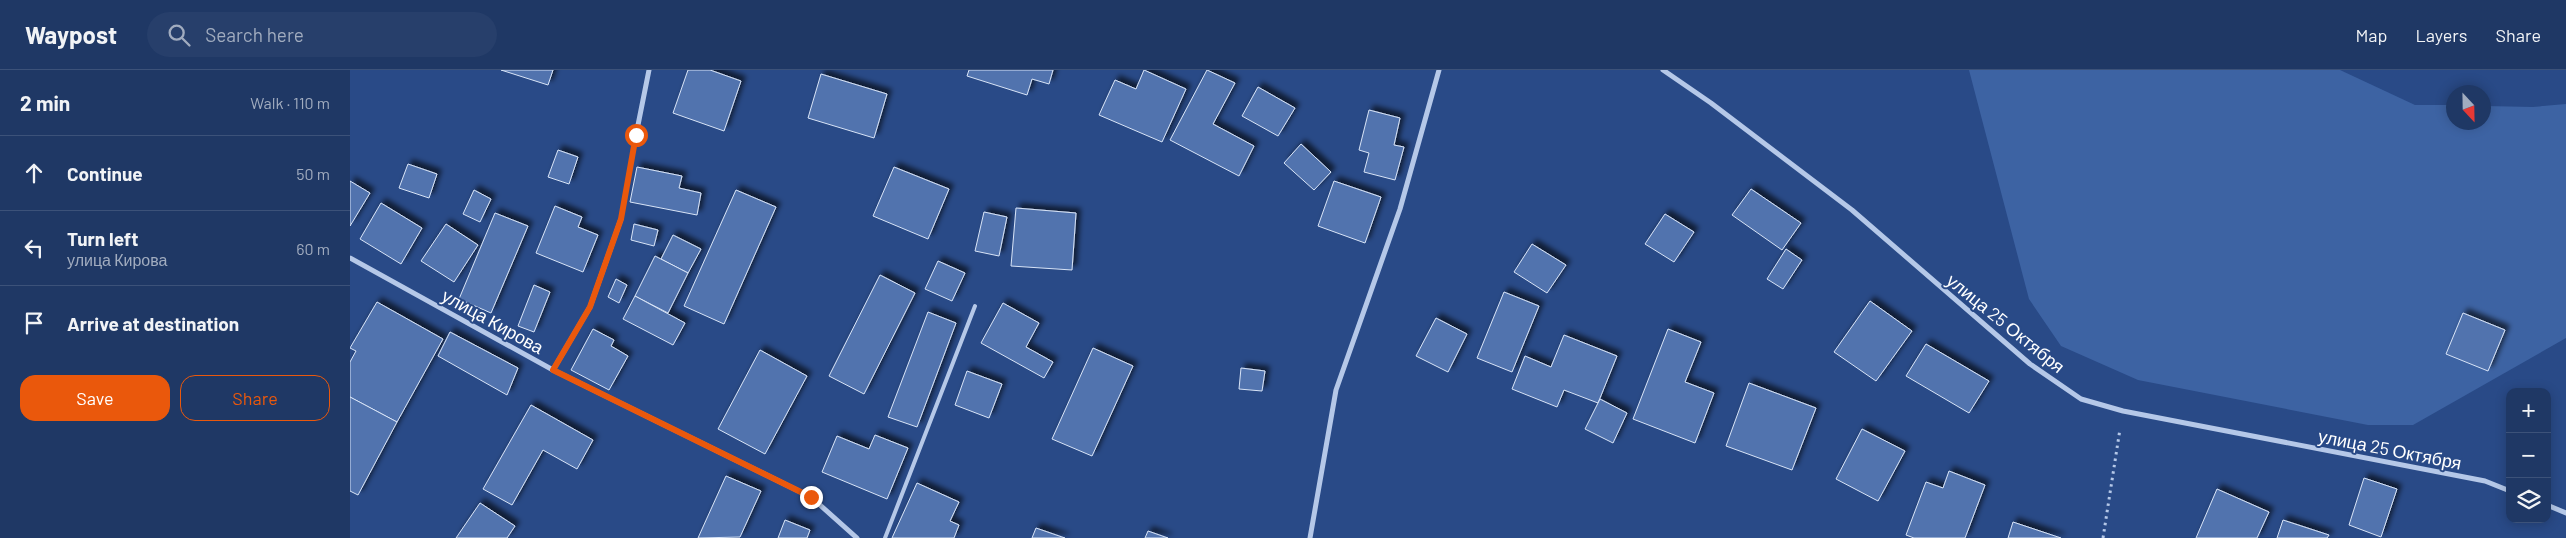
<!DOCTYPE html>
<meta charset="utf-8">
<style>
:root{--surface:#1f3865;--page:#273f6b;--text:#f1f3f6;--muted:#a1acbf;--line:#3c5279;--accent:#ea580c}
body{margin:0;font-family:Barlow,sans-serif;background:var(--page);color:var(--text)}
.controls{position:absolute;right:15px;bottom:15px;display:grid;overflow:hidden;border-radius:10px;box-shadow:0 2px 12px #0003}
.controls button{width:45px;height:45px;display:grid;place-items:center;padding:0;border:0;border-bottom:1px solid var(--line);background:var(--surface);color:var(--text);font:25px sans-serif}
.compass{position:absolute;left:2096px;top:15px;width:45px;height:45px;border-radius:50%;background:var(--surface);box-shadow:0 2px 12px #0003;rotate:158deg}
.stop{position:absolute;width:15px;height:15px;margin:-11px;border:4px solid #ea580c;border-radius:50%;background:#fff}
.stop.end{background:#ea580c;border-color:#fff;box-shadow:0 1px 5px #0008}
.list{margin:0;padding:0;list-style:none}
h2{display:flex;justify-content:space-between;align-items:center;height:65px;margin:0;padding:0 20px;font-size:21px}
h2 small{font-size:16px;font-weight:400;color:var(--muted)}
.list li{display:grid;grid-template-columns:32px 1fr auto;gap:15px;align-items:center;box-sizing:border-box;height:75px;padding:0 20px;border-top:1px solid var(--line)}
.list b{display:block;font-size:19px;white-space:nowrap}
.list p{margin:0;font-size:16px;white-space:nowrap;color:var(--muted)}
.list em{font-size:16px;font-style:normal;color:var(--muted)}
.actions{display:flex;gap:10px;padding:15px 20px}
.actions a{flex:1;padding:11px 0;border:1px solid var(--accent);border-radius:15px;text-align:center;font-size:18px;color:var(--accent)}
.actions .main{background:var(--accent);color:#fff}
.icon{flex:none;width:28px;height:28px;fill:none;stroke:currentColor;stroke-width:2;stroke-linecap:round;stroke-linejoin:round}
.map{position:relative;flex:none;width:2216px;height:468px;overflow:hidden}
header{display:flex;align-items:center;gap:30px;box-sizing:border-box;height:70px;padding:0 25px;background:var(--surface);border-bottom:1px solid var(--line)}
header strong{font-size:24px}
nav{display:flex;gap:28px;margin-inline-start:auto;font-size:18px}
.search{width:350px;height:45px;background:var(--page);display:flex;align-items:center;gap:12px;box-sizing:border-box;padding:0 18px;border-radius:28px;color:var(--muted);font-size:19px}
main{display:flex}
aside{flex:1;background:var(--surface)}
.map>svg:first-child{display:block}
.green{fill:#3d63a3}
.building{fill:#5173ae;stroke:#d8e4f7;filter:url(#shadow)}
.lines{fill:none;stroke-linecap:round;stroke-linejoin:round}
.path{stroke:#b5c8e8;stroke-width:3;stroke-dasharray:2.5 4;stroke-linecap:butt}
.lane{stroke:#b5c8e8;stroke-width:4}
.street{stroke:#b5c8e8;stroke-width:5}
.route{stroke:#ea580c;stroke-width:6}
.labels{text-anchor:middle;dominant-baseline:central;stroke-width:4;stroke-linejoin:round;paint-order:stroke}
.street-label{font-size:18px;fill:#fff;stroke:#294a87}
</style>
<header>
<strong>Waypost</strong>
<div class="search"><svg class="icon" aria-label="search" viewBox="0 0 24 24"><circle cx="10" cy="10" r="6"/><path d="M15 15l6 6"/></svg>Search here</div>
<nav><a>Map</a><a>Layers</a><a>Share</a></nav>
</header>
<main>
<aside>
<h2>2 min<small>Walk · 110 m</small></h2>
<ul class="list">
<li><svg class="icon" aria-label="ahead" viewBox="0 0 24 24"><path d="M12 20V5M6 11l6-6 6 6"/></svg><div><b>Continue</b></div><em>50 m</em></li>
<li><svg class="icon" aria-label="left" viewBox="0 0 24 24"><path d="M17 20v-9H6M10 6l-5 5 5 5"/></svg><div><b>Turn left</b><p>улица Кирова</p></div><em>60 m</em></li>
<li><svg class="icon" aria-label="arrive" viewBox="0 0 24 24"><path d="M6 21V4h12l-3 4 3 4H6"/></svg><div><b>Arrive at destination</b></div></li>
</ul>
<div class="actions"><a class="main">Save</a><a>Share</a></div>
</aside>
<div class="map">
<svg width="2216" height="468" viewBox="0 0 2216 468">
<defs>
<filter id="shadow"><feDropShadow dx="4.5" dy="-4.5" stdDeviation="2.5" flood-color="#0009"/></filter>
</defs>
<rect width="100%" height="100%" fill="#294a87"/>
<polygon class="green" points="1619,0 1990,0 2065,35 2103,35 2104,52 2134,52 2134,36 2183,37 2216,34 2216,268 2063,355 2018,355 1788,310 1711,276 1679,229"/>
<g class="building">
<polygon points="151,0 203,0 198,15"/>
<polygon points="338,0 360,0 391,11 374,61 323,43"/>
<polygon points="619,0 703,0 699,14 682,9 677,25 617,6"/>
<polygon points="794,0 836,19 812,72 749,45 765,10 786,19"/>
<polygon points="857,0 885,13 863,54 904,76 889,106 820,70"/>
<polygon points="471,4 537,24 524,68 458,48"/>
<polygon points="908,17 945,38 928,66 892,46"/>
<polygon points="1019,40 1050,48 1044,75 1054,77 1045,110 1014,102 1019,83 1009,80"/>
<polygon points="951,74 981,102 964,120 934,93"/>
<polygon points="208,80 228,87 219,114 198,107"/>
<polygon points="58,94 87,104 79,128 49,118"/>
<polygon points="287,97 332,106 329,118 351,123 347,145 280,132"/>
<polygon points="544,97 599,119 578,169 523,146"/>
<polygon points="0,111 20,123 0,156"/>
<polygon points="984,111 1031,127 1015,173 968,156"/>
<polygon points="1401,119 1451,153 1432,180 1382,145"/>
<polygon points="124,120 141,129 130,152 113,144"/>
<polygon points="386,120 426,137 374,254 334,236"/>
<polygon points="31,133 72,158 51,194 10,169"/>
<polygon points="205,136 232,147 228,157 248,165 233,202 186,183"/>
<polygon points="666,138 726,143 722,200 661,196"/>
<polygon points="634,142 657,147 649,186 625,181"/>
<polygon points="145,143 178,156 141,243 109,229"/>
<polygon points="1315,144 1344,162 1324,192 1295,174"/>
<polygon points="96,154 128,175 104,212 71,191"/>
<polygon points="284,154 308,160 304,176 281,170"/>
<polygon points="323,165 351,179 338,203 311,189"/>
<polygon points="1182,174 1216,195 1197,223 1164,202"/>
<polygon points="1436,179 1452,190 1433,219 1417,209"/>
<polygon points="305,186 338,203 318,243 285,226"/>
<polygon points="588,191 615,203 602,231 575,219"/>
<polygon points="530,205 565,223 514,324 479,306"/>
<polygon points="266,209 277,215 269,233 258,227"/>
<polygon points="184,215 200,222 184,262 168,256"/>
<polygon points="1154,222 1189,236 1162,302 1127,288"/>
<polygon points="285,226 335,253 323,275 273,249"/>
<polygon points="1520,231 1562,261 1526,311 1484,282"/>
<polygon points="27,232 93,269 47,352 0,327 0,292 6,281 0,278"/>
<polygon points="653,233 689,253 676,277 703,292 694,308 631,273"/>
<polygon points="578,242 606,253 567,357 538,347"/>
<polygon points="2113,243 2155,260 2138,301 2096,284"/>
<polygon points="1086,248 1117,264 1098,302 1066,286"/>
<polygon points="243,259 264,270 261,276 278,286 259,320 221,300"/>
<polygon points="1318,259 1351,272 1335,312 1364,323 1345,373 1283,349"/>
<polygon points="100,262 168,298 157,325 88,286"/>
<polygon points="1214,265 1267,286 1248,333 1214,320 1207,337 1162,319 1175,286 1201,297"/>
<polygon points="1576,274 1639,311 1619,343 1556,306"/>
<polygon points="743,278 783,296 742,386 702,369"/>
<polygon points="410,280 457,306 415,384 368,359"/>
<polygon points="891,298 915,301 912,321 889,319"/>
<polygon points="617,301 652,314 639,348 605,335"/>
<polygon points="1399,313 1466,338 1442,400 1376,376"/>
<polygon points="0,327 47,352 8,425 0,421"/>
<polygon points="1250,329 1277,343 1263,373 1235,359"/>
<polygon points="181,335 243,370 227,399 193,380 162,435 133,419"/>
<polygon points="1512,359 1555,381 1528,431 1486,409"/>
<polygon points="525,365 558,378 537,429 472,402 487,366 519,379"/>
<polygon points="1599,401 1635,415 1615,468 1564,468 1556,465 1576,412 1593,418"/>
<polygon points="376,406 411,421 390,467 348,468"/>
<polygon points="2014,408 2047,419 2031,467 1999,455"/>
<polygon points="567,413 609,432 600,451 609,455 604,468 542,468"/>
<polygon points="1867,419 1919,442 1907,468 1846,468"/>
<polygon points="130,433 165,456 157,468 106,468"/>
<polygon points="435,450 460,460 457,468 428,468"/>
<polygon points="1933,450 1979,465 1977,468 1927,468"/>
<polygon points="1663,452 1711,468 1658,468"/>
<polygon points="686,458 715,468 682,468"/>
<polygon points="798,461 818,468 795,468"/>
</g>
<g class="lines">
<g class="path">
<polyline points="274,131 283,83"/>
<polyline points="1753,468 1770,359"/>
</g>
<polyline class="lane" points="535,468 625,236"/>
<g class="street">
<polyline points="1313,0 1361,33 1502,140 1680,294 1731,329 1773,341 2135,411 2160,421"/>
<polyline points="286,65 299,0"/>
<polyline points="0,188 203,300 461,427 507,468"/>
<polyline points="203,300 240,237 271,149"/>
<polyline points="2197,435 2216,443"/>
<polyline points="960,468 986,320 1050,139 1089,0"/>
</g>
</g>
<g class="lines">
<polyline class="route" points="286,65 271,149 240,237 203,300 461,427"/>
</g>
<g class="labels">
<g class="street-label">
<text transform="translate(143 251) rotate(29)">улица Кирова</text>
<text transform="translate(1656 253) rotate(39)">улица 25 Октября</text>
<text transform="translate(2040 379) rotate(11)">улица 25 Октября</text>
</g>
</g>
</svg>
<div class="controls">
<button>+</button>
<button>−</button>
<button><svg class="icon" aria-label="layers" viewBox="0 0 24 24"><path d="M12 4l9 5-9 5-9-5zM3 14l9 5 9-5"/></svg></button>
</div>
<svg class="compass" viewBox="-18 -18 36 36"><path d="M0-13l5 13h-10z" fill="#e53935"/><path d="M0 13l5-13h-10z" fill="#a1acbf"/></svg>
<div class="stop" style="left:286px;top:65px"></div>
<div class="stop end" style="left:461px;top:427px"></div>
</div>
</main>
